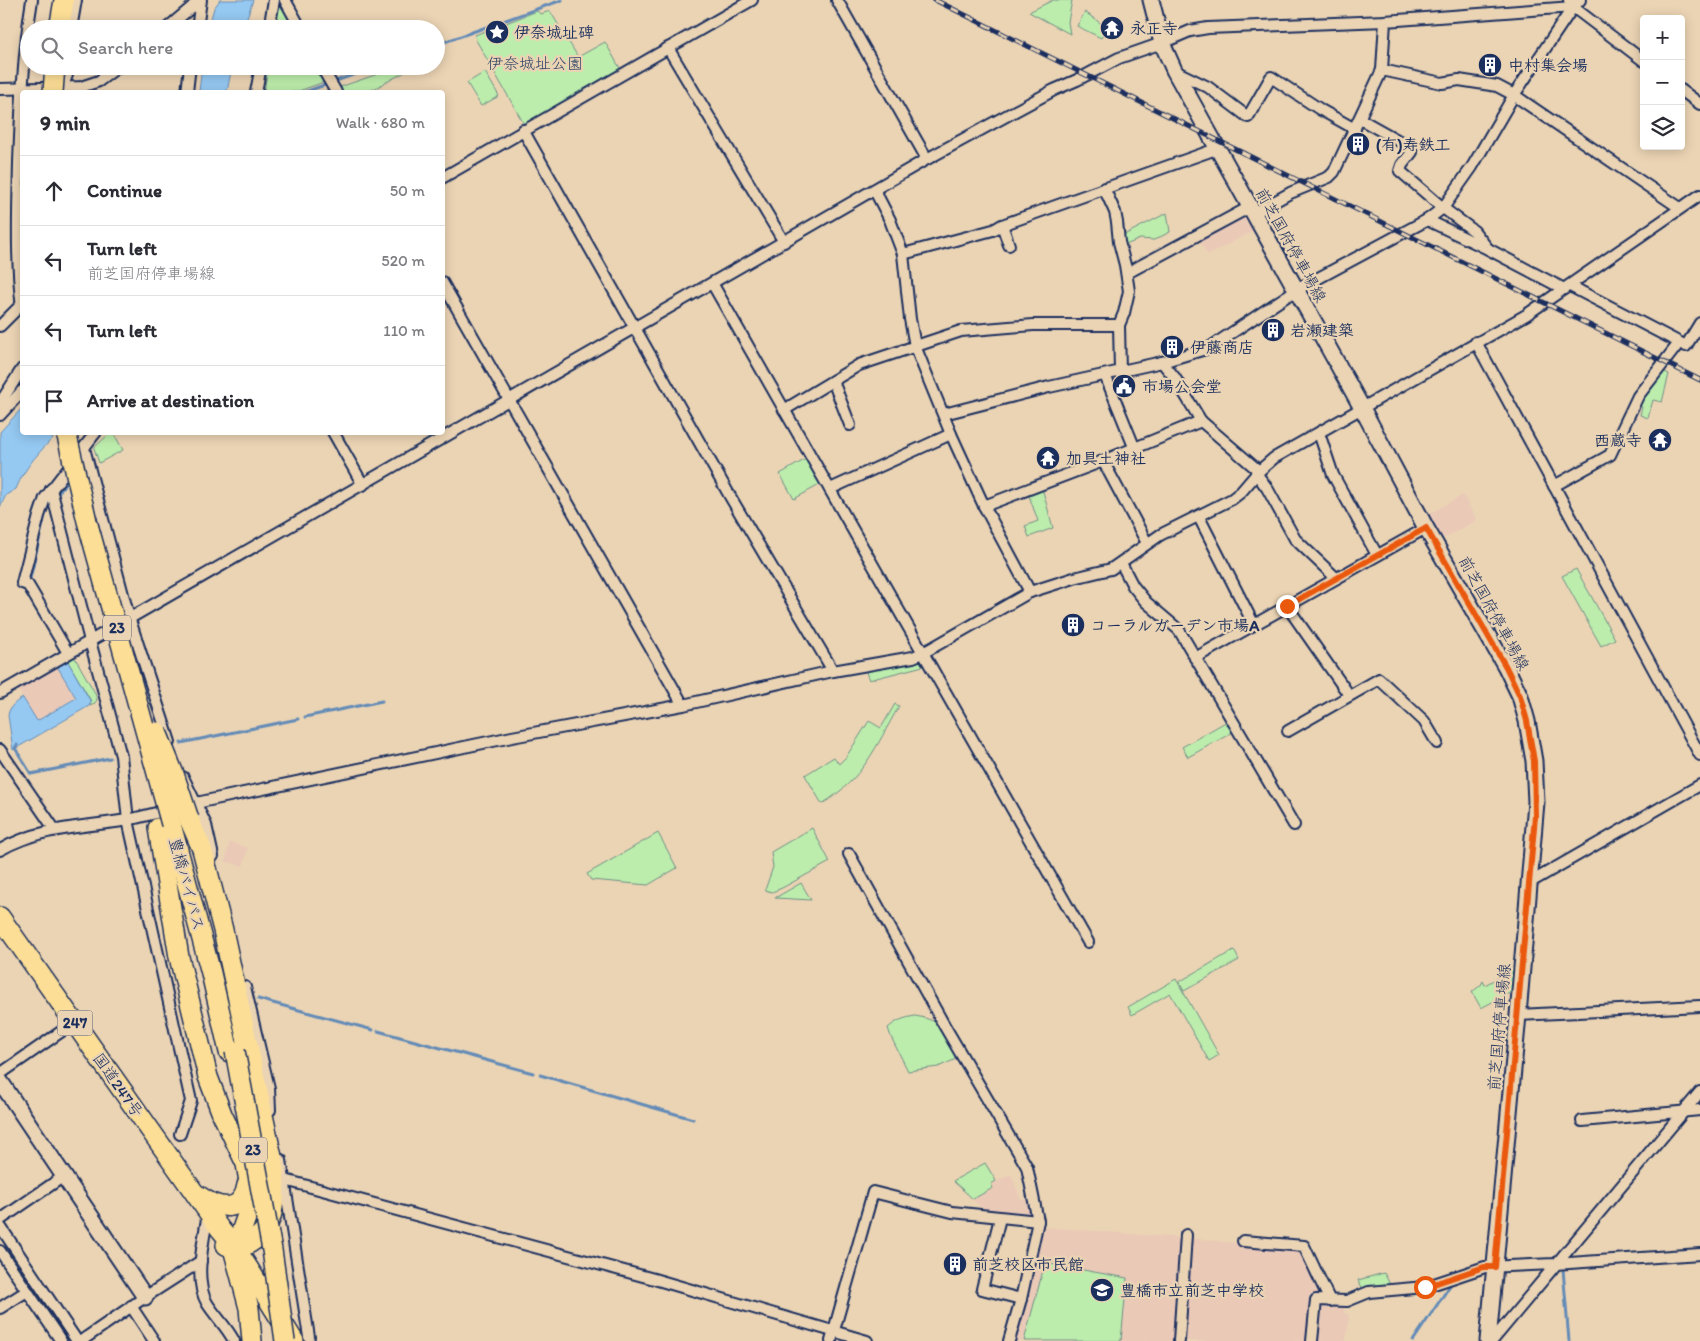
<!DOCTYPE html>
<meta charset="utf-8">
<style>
:root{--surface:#fff;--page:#f2f2f3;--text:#2b2b33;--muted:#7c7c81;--line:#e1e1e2}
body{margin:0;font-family:Itim,"Klee One",sans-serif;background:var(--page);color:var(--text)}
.controls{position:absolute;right:15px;top:15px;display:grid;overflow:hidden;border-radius:5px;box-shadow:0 2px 12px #0003}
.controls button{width:45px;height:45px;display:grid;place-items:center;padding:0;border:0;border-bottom:1px solid var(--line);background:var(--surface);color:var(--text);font:25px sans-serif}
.stop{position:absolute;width:15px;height:15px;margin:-11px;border:4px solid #ea580c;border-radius:50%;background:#fff}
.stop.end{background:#ea580c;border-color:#fff;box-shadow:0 1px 5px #0008}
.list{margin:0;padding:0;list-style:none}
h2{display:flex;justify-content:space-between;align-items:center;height:65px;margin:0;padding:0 20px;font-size:21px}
h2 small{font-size:16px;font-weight:400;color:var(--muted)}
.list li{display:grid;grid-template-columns:32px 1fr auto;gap:15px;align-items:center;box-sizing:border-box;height:70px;padding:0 20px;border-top:1px solid var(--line)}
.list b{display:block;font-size:19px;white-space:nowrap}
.list p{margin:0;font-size:16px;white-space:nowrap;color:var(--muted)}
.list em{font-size:16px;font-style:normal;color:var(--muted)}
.icon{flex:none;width:28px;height:28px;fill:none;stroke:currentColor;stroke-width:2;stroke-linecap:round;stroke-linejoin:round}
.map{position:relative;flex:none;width:1700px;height:1341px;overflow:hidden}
.search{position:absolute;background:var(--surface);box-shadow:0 2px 12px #0003;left:20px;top:20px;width:425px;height:55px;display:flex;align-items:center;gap:12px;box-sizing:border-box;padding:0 18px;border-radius:28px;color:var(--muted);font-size:19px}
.panel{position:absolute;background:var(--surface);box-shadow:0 2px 12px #0003;left:20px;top:90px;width:425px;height:345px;border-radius:5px}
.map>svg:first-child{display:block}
.built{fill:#eac9b7}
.green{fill:#bdedac;stroke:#6c8e85}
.water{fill:#95c9f2;stroke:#648bb7}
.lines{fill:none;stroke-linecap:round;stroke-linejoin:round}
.stream{stroke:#648bb7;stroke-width:3}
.street-casing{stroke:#1b2f5e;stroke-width:14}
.secondary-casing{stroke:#1b2f5e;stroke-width:19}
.highway-casing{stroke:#1b2f5e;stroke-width:22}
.street{stroke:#ebd4b4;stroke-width:10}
.secondary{stroke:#ebd4b4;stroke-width:15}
.highway{stroke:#fcde96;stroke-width:19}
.rail-casing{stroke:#1b2f5e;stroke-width:5}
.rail{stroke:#ebd4b4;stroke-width:3;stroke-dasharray:9;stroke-linecap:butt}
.highway-bridge-casing{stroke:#1b2f5e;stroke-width:22;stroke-linecap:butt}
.highway-bridge{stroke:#fcde96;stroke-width:19}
.route{stroke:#ea580c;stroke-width:6}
.labels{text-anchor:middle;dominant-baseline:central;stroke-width:4.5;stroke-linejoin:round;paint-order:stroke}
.shield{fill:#ebd4b4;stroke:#596078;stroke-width:1}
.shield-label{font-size:15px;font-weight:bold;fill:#1b2f5e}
.poi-label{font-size:16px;font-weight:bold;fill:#1b2f5e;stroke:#ebd4b4;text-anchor:start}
.park-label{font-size:16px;fill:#2b4266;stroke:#ebd4b4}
.street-label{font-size:16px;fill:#1b2f5e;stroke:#ebd4b4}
</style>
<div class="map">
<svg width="1700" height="1341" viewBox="0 0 1700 1341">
<rect width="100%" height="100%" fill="#ebd4b4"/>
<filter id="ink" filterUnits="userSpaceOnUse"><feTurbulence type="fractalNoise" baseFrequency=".02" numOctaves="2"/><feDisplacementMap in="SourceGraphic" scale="10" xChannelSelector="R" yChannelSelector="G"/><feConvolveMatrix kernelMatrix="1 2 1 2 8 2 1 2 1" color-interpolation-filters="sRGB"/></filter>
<g filter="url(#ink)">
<g class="built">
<polygon points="1245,213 1255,230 1208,255 1198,238"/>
<polygon points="1463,495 1477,520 1441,540 1427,515"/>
<polygon points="57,666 76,698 36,721 18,689"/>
<polygon points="230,842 248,848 243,866 225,861"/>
<polygon points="1011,1174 1021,1200 1031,1198 1036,1219 990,1215 973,1200 994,1188 992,1184"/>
<polygon points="1042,1227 1183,1238 1175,1341 1010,1341"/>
<polygon points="1188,1238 1303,1250 1328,1302 1344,1304 1344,1313 1349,1315 1346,1341 1181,1341"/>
</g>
<g class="green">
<polygon points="1053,0 1072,0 1068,22 1070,34 1029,12"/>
<polygon points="280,2 295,29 275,29"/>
<polygon points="537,11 541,14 550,11 578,57 605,42 621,70 524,124 476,40 475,35"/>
<polygon points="1085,12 1107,28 1101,38 1077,26"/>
<polygon points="268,66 315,66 324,82 296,92 264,92"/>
<polygon points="401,66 405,72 368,92 339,92 337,88"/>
<polygon points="485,72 499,96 481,106 467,83"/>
<polygon points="1167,213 1170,232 1154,240 1140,239 1123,246 1122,236"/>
<polygon points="1661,370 1669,374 1662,402 1653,400 1648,418 1640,415 1642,407 1635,405"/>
<polygon points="113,432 123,450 99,463 94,448 110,433"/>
<polygon points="806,459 821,484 794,499 780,474"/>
<polygon points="1042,488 1053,528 1029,537 1025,526 1038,521 1028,493"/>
<polygon points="1576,569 1615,639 1601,646 1562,576"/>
<polygon points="74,656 95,693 97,700 94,704 90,706 91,701 67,660"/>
<polygon points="923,656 926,661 923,666 869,680 865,669"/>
<path d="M895,704L899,706C875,748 864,778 822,804L805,775L834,757L839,764L846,757L869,721L881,728Z"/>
<polygon points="1229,720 1235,731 1188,757 1182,747"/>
<polygon points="812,828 830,862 782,888 772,892 765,890 773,867 771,852"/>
<polygon points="658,833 677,868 648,885 591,880 587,874"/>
<polygon points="801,883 811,900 775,898"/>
<polygon points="1234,950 1239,960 1184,991 1179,982"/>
<polygon points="1516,967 1515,990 1481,1008 1472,992 1481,985 1483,981 1485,985"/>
<polygon points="1176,979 1219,1055 1209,1061 1170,993 1132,1015 1128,1007"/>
<path d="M915,1016C945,1021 945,1031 956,1055L954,1060L938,1067L908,1071L891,1037L888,1028C897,1020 904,1018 915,1016Z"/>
<polygon points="985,1163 996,1181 991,1184 993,1188 973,1199 953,1181"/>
<polygon points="1045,1263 1127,1278 1121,1341 1024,1341"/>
<polygon points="1384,1273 1391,1286 1364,1291 1358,1280"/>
</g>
<g class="water">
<polygon points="220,0 253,0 243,29 208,29 214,8"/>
<polygon points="202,66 232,66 227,92 199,92"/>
<path d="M22,408V432L58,433C41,450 25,466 16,489L6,495L0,507V432Z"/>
<path d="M67,660L91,702L89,706L13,750L8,715C10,706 15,702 23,698L37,721L76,698L57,666Z"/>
</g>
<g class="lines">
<g class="stream">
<polyline points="436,45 562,0"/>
<polyline points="305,92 378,66"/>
<polyline points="58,493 67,482"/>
<polyline points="30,579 47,506 50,503"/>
<polyline points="37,610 61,651"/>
<polyline points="305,717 382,701"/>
<polyline points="181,743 298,719"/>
<polyline points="17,745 15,748 31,774 110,758"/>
<polyline points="258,999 373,1030"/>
<polyline points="378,1031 533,1073"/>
<polyline points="540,1075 693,1119"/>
<polyline points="1563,1269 1569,1341"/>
<polyline points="1413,1341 1451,1284"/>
</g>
<g class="street-casing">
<g id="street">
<polyline points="285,0 301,29"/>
<polyline points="837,0 927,159"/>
<polyline points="1569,0 1573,7 1644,61"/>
<polyline points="71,29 76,0"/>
<polyline points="166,29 192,7 198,0"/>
<polyline points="197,29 201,0"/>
<polyline points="269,29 274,0"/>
<polyline points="668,48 784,242"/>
<polyline points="321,66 336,92"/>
<polyline points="1382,70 1442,83 1459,80 1497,86 1514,95 1680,208"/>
<polyline points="1175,71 1208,87 1248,117 1271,77 1321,110 1355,129"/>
<polyline points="0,89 81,87 99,81 119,66"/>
<polyline points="1681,90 1700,104"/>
<polyline points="61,92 67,75 68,66"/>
<polyline points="187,92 190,66"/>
<polyline points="256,92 261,66"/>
<polyline points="1360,119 1410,147 1412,152 1402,165 1400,171 1443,208 1474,231 1488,249"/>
<polyline points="523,130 731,498 833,671"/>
<polyline points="442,178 752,0"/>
<polyline points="1104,188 1115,212 1117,222 1119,242 1125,265 1129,291 1124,313 1119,325 1120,371"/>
<polyline points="875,191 890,220 903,254 910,319 915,346 951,434 984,506 1030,592"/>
<polyline points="1254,213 1290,193 1329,177 1334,172 1382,70 1385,21"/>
<polyline points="1427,220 1488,249 1564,289"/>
<polyline points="1002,225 1009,245"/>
<polyline points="903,254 993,230 1002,225 1219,148"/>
<polyline points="1127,273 1250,207"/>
<polyline points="442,282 683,705"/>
<polyline points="712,283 1088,942"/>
<polyline points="1570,286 1686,346 1700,323"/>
<path d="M22,308C16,260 18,212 19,163C21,109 23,54 32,0"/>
<polyline points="0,326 22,304"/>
<polyline points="1476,342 1700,755"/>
<polyline points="1162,362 1175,378 1201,421 1259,471"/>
<polyline points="1105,375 1135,449"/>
<polyline points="833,381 850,425"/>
<polyline points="0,403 22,369"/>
<polyline points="784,410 859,365 961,331 1033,325 1119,325"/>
<polyline points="944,414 1049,387 1162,362 1209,348 1296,290 1427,220 1443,208 1472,167 1514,95 1573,7 1580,0"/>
<polyline points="0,415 22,391"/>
<polyline points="333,432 363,485"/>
<polyline points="1319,433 1333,475 1377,555"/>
<polyline points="84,448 129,617 170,742"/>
<polyline points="1103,461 1147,543"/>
<polyline points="1256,473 1267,488 1295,539 1336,578"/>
<polyline points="1554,486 1610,455 1638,396 1679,343"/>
<polyline points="830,489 951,434"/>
<polyline points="984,506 1103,461 1201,421"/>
<polyline points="1199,517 1254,625"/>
<polyline points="1121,563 1133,586 1146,602 1179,630 1294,825"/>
<polyline points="1287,606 1349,695"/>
<polyline points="68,653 28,585 22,583 39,516 45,498 96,432"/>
<polyline points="1195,658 1426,528"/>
<polyline points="0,693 927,159 1054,90 1077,80 1119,58 1162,43 1190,31 1208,28 1385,21 1573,7"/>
<polyline points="1288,731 1379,679 1424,721 1437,743"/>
<polyline points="0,750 55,830"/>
<polyline points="183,777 206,825 213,856"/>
<path d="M0,850C39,827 85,827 128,820L121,756L90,641L51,489"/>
<polyline points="849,854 944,1025 1027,1167 1038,1221 1021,1299 1009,1341"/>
<polyline points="1529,883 1700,785"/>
<polyline points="245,987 269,1088 270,1110"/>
<polyline points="1518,1015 1700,1006"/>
<polyline points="0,1074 75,1022"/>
<polyline points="1582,1121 1700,1110"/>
<polyline points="180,1134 191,1101 128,820 196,803 512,737 683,705 833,671 913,657 923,653 1030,592 1074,578 1111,569 1160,535 1232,499 1241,492 1259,471 1274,458 1526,315 1700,195"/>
<polyline points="281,1160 309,1337"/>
<polyline points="285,1180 654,1279 867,1341"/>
<polyline points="1000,1218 982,1289 1021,1299"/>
<path d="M207,1219C203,1243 194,1281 207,1303C215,1316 227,1327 234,1341"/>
<polyline points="0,1220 64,1176"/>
<polyline points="0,1226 77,1341"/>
<polyline points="1243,1241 1304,1246 1330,1301"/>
<polyline points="0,1251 61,1341"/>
<polyline points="131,1306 154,1341"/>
<polyline points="0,1308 27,1291"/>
<polyline points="81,1341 145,1297 201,1261"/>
<polyline points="831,1341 873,1192 952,1212 1038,1221"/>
<polyline points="1179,1341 1186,1235"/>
<polyline points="1312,1341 1316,1300 1347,1301 1369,1292 1425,1287 1485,1267 1555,1264 1700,1254"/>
<polyline points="1492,1341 1700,1092"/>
</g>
</g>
<g class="secondary-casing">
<g id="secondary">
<polyline points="1151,0 1162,43 1174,70 1362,408 1426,528 1506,667 1520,696 1527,721 1534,761 1536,802 1518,1015 1488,1341"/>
<polyline points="0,1081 145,1297"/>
</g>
</g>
<g class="highway-casing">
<g id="highway">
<polyline points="59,29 64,0"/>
<path d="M189,819L202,849L223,930L274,1166C275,1182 275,1198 272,1213C268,1232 245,1255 226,1245"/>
<polyline points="171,824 211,973 229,1052"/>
<polyline points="158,828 179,957 208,1077 222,1114 246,1164 250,1187 250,1203 247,1215 234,1252 249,1308 252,1341"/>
<polyline points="0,917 220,1229 235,1247 254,1277 294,1341"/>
<path d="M198,1195C218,1209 242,1215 247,1185"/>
</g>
</g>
<use href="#street" class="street"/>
<use href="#secondary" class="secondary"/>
<use href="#highway" class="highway"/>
<g class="rail-casing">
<polyline id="rail" points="935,0 1700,380"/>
</g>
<use href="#rail" class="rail"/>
<g class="highway-bridge-casing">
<g id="highway-bridge">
<polyline points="53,92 55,66"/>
<polyline points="66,432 87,521 171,824"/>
<polyline points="157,732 174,774 189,819"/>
<polyline points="235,1051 272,1250 285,1341"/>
</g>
</g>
<use href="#highway-bridge" class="highway-bridge"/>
</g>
</g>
<g class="lines" filter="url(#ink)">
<polyline class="route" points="1287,606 1426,528 1506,667 1520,696 1527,721 1534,761 1535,816 1495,1267 1484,1267 1425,1287"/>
</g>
<defs>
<g id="temple-disc" transform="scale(1.25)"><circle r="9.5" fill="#1b2f5e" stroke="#ebd4b4"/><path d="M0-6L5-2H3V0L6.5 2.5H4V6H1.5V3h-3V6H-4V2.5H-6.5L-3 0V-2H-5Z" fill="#fff"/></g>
<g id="sight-disc" transform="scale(1.25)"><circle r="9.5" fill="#1b2f5e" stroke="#ebd4b4"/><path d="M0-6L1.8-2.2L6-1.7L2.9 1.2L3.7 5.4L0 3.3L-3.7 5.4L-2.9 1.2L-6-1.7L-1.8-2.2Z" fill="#fff"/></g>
<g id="building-disc" transform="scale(1.25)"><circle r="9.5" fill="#1b2f5e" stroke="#ebd4b4"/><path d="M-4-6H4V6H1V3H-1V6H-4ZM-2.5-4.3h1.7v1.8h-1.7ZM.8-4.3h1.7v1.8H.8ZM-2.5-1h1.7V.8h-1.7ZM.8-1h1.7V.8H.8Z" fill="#fff"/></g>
<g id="civic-disc" transform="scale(1.25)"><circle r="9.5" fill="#1b2f5e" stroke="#ebd4b4"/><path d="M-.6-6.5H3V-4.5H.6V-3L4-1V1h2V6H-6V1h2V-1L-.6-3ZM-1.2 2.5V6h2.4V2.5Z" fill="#fff"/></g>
<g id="school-disc" transform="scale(1.25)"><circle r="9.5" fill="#1b2f5e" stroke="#ebd4b4"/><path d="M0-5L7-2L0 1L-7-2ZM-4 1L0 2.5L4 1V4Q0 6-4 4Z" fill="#fff"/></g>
</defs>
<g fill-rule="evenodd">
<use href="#temple-disc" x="1112" y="28"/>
<use href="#sight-disc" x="497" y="32"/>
<use href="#building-disc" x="1490" y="65"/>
<use href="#building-disc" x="1358" y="144"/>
<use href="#building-disc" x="1273" y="330"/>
<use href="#building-disc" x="1172" y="347"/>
<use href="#civic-disc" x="1124" y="386"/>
<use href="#temple-disc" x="1660" y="440"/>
<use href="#temple-disc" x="1048" y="458"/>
<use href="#building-disc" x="1073" y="625"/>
<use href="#building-disc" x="955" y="1264"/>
<use href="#school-disc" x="1102" y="1290"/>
</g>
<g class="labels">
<g class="shield">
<rect x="103" y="615.5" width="28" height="25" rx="4"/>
<rect x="57.5" y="1010.5" width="35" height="25" rx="4"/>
<rect x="239" y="1137.5" width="28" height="25" rx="4"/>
</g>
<g class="shield-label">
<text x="117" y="628">23</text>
<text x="75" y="1023">247</text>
<text x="253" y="1150">23</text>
</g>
<g class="poi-label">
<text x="1130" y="28">永正寺</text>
<text x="514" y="32">伊奈城址碑</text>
<text x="1508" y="65">中村集会場</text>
<text x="1376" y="144">(有)寿鉄工</text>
<text x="1290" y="330">岩瀬建築</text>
<text x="1190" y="347">伊藤商店</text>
<text x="1142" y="386">市場公会堂</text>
<text x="1642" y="440" text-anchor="end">西蔵寺</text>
<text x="1066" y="458">加具土神社</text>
<text x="1090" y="625">コーラルガーデン市場A</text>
<text x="972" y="1264">前芝校区市民館</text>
<text x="1120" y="1290">豊橋市立前芝中学校</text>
</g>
<g class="park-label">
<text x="535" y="63">伊奈城址公園</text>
</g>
<g class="street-label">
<text transform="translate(1291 245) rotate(61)">前芝国府停車場線</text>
<text transform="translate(1494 613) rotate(61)">前芝国府停車場線</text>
<text transform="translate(187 884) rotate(75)">豊橋バイパス</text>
<text transform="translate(1499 1027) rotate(-85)">前芝国府停車場線</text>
<text transform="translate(118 1085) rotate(55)">国道247号</text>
</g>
</g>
</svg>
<div class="controls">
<button>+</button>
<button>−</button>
<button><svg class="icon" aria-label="layers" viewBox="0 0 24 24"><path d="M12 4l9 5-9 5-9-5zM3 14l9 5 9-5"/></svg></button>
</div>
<div class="stop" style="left:1425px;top:1287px"></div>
<div class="stop end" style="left:1287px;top:606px"></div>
<div class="search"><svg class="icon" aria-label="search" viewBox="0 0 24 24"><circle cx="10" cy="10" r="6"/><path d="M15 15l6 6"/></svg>Search here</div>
<section class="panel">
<h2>9 min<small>Walk · 680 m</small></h2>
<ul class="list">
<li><svg class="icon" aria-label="ahead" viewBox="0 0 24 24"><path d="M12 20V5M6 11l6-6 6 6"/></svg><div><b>Continue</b></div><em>50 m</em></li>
<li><svg class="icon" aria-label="left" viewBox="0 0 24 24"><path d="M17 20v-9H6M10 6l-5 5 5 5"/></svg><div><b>Turn left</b><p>前芝国府停車場線</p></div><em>520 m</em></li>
<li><svg class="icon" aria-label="left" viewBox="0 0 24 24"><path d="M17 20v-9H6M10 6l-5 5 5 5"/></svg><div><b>Turn left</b></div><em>110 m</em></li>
<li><svg class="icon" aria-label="arrive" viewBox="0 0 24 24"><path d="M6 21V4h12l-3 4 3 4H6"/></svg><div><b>Arrive at destination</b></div></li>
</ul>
</section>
</div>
